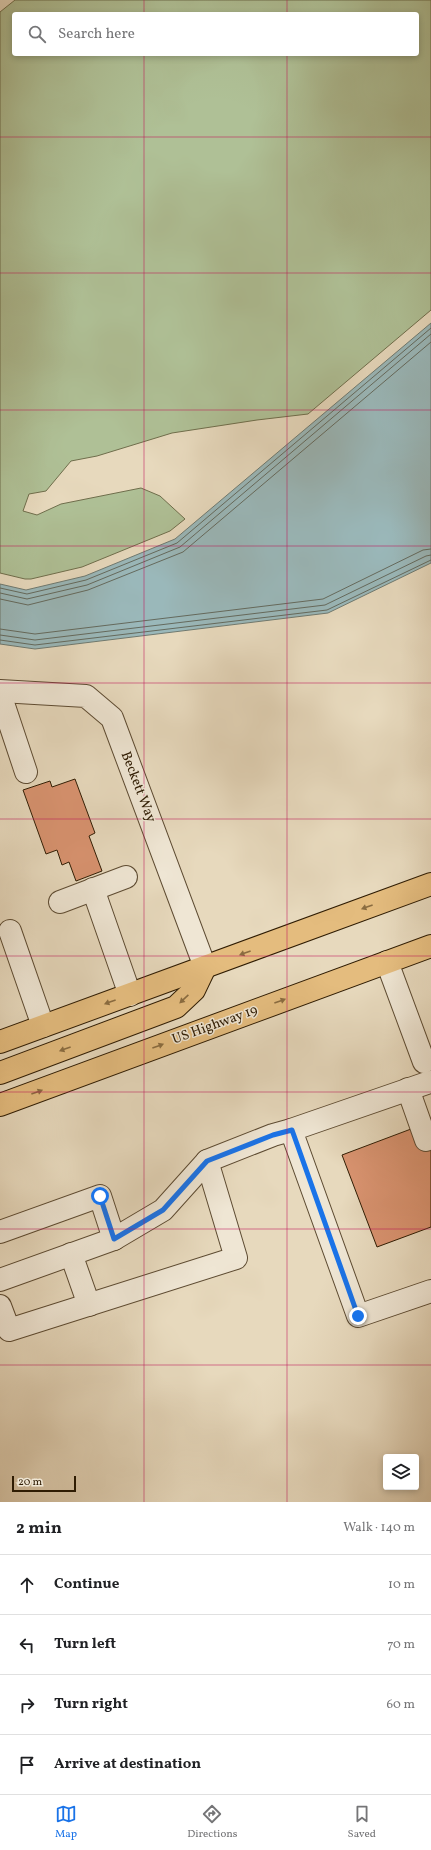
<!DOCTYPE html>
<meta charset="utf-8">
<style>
:root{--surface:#fff;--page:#f6f6f6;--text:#202124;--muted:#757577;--line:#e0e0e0;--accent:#1a73e8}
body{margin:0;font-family:Vollkorn,serif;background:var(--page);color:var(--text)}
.controls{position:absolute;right:12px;bottom:12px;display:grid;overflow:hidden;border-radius:4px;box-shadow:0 2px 6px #0003}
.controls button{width:36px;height:36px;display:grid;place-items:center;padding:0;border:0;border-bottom:1px solid var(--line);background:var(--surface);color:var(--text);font:20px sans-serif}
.scale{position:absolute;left:12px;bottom:10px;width:64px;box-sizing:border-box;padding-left:4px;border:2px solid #2f1c03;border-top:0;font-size:11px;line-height:14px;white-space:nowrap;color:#2f1c03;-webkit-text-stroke:3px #efe6d4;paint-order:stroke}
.stop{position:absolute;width:12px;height:12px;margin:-9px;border:3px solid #1a73e8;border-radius:50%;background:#fff}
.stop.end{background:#1a73e8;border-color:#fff;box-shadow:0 1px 4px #0008}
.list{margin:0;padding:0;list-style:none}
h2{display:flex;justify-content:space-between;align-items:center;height:52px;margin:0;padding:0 16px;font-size:17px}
h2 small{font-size:13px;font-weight:400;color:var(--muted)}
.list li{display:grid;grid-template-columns:26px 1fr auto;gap:12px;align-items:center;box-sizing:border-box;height:60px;padding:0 16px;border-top:1px solid var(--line)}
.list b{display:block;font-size:15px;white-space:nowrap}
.list em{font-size:13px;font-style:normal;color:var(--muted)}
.icon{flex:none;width:22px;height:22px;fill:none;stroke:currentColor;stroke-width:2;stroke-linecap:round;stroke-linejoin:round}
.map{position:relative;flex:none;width:431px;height:1502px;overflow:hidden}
.search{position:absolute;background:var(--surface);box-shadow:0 2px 6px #0003;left:12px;right:12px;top:12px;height:44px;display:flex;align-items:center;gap:10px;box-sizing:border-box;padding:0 14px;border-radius:4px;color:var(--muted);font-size:15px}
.sheet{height:292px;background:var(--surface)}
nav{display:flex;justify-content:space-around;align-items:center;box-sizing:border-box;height:56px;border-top:1px solid var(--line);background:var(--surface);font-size:11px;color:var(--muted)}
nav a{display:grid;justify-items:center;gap:2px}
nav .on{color:var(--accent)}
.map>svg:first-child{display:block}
.green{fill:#afc096;stroke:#6f6e4c;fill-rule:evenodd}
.water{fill:#9ab8ba;stroke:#6f7a71}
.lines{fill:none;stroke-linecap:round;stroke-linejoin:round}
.shore{stroke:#646a5e;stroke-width:1}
.building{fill:#d99370;stroke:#2f1c03}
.minor-casing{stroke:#5d4b32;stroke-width:24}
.highway-casing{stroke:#2f1c03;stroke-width:24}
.minor{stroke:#efe6d4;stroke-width:22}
.highway{stroke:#e4bc7e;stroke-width:22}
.oneway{fill:#8a6c40}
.route{stroke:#1a73e8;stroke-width:5}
.grid{fill:none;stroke:#c2185b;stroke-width:1;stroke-opacity:0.55}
.labels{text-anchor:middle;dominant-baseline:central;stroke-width:3;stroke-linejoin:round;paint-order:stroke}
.street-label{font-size:14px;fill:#2f1c03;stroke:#efe6d4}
</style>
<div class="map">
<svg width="431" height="1502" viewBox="0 0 431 1502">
<rect width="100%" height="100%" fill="#e7d9bd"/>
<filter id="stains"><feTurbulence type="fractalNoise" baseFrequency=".005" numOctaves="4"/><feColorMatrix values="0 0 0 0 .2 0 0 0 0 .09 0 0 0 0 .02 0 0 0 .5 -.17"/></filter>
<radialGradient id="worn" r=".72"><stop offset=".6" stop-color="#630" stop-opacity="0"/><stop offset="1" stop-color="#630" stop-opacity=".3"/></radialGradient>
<path class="green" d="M15,0H431V310L308,414L257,420L172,433L97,456L71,461L46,491L29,494L23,511L37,515L61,504L141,488L160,496L185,519L170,531L82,567L31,579H25L0,573V12ZM14,14H417V54H14Z"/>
<polygon class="water" points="431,323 431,563 328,613 35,649 0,644 0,584 26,590 85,576 175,539"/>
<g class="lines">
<g class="shore">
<polyline points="0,588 27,594 86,580 177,543 431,328"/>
<polyline points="0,593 27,599 87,585 180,547 431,334"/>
<polyline points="0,599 28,605 88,590 183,552 431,342"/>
<polyline points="0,629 35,634 323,599 423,550 431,549"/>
<polyline points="0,635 35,640 325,605 426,556 431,555"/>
<polyline points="0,640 35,645 327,610 431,560"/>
</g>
</g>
<g class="building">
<polygon points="75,779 95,833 89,836 102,871 76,881 69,862 62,865 57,850 46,854 23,790 50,781 52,787"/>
<polygon points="411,1129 431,1138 431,1227 377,1247 342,1155"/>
</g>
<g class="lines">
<g class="minor-casing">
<g id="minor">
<polyline points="0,691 86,696 112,718 205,967"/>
<polyline points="0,694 26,772"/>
<polyline points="93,889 130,995"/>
<polyline points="60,902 126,877"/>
<polyline points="10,931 43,1026"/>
<polyline points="387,962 424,1062"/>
<polyline points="430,1082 291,1130 358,1316 431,1291"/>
<polyline points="408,1089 426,1140"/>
<polyline points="0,1232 100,1196 114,1239"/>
<polyline points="71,1254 89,1305"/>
<polyline points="0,1280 114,1239 163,1210 207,1161 273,1135 291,1130"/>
<polyline points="0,1306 9,1330 236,1258 207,1161"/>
</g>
</g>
<g class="highway-casing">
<g id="highway">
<polyline points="0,1042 431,884"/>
<polyline points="0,1073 176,1007 194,990 205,967"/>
<polyline points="0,1105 431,946"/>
</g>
</g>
<use href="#minor" class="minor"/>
<use href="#highway" class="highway"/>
</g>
<defs><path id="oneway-solid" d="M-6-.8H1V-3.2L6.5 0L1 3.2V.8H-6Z"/></defs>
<g class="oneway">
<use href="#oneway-solid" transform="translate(367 907) rotate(160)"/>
<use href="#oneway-solid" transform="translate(245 953) rotate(160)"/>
<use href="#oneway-solid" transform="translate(184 999) rotate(137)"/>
<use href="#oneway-solid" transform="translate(280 1001) rotate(-20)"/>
<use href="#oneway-solid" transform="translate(110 1002) rotate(160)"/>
<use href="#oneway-solid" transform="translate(158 1046) rotate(-20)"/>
<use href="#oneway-solid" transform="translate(65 1049) rotate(160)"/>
<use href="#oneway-solid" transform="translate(37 1092) rotate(-20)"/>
</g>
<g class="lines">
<polyline class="route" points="100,1196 114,1239 163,1210 207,1161 273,1135 292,1130 358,1316"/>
</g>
<path class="grid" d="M144,0V14M287,0V14M144,54V1502M287,54V1502M0,137H431M0,273H431M0,410H431M0,546H431M0,683H431M0,819H431M0,956H431M0,1092H431M0,1229H431M0,1365H431"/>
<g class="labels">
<g class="street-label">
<text transform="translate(138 787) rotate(69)">Beckett Way</text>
<text transform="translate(215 1025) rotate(-20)">US Highway 19</text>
</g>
</g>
<rect width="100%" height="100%" filter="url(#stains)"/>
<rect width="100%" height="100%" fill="url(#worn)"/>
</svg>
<div class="controls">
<button><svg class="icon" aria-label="layers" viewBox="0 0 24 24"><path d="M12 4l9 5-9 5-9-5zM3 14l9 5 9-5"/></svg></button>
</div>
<div class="scale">20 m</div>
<div class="stop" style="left:100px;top:1196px"></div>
<div class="stop end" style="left:358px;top:1316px"></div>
<div class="search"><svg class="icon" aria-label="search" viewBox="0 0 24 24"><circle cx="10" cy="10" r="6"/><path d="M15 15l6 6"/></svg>Search here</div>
</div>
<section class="sheet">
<h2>2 min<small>Walk · 140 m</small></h2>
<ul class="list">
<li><svg class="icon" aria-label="ahead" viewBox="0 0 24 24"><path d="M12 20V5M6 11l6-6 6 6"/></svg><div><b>Continue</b></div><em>10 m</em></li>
<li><svg class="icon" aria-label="left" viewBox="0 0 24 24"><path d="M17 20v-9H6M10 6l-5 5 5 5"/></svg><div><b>Turn left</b></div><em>70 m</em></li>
<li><svg class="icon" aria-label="right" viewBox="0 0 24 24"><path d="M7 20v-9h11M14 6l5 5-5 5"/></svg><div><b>Turn right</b></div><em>60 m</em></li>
<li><svg class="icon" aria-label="arrive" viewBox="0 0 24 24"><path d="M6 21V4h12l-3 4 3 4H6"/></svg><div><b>Arrive at destination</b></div></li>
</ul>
</section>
<nav>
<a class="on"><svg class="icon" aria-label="map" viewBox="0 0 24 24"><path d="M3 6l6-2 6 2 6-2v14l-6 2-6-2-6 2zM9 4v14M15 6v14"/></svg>Map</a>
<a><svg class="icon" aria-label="directions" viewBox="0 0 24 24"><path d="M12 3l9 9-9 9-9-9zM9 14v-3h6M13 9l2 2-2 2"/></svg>Directions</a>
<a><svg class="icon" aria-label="saved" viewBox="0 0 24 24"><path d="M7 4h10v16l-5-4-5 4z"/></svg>Saved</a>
</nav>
